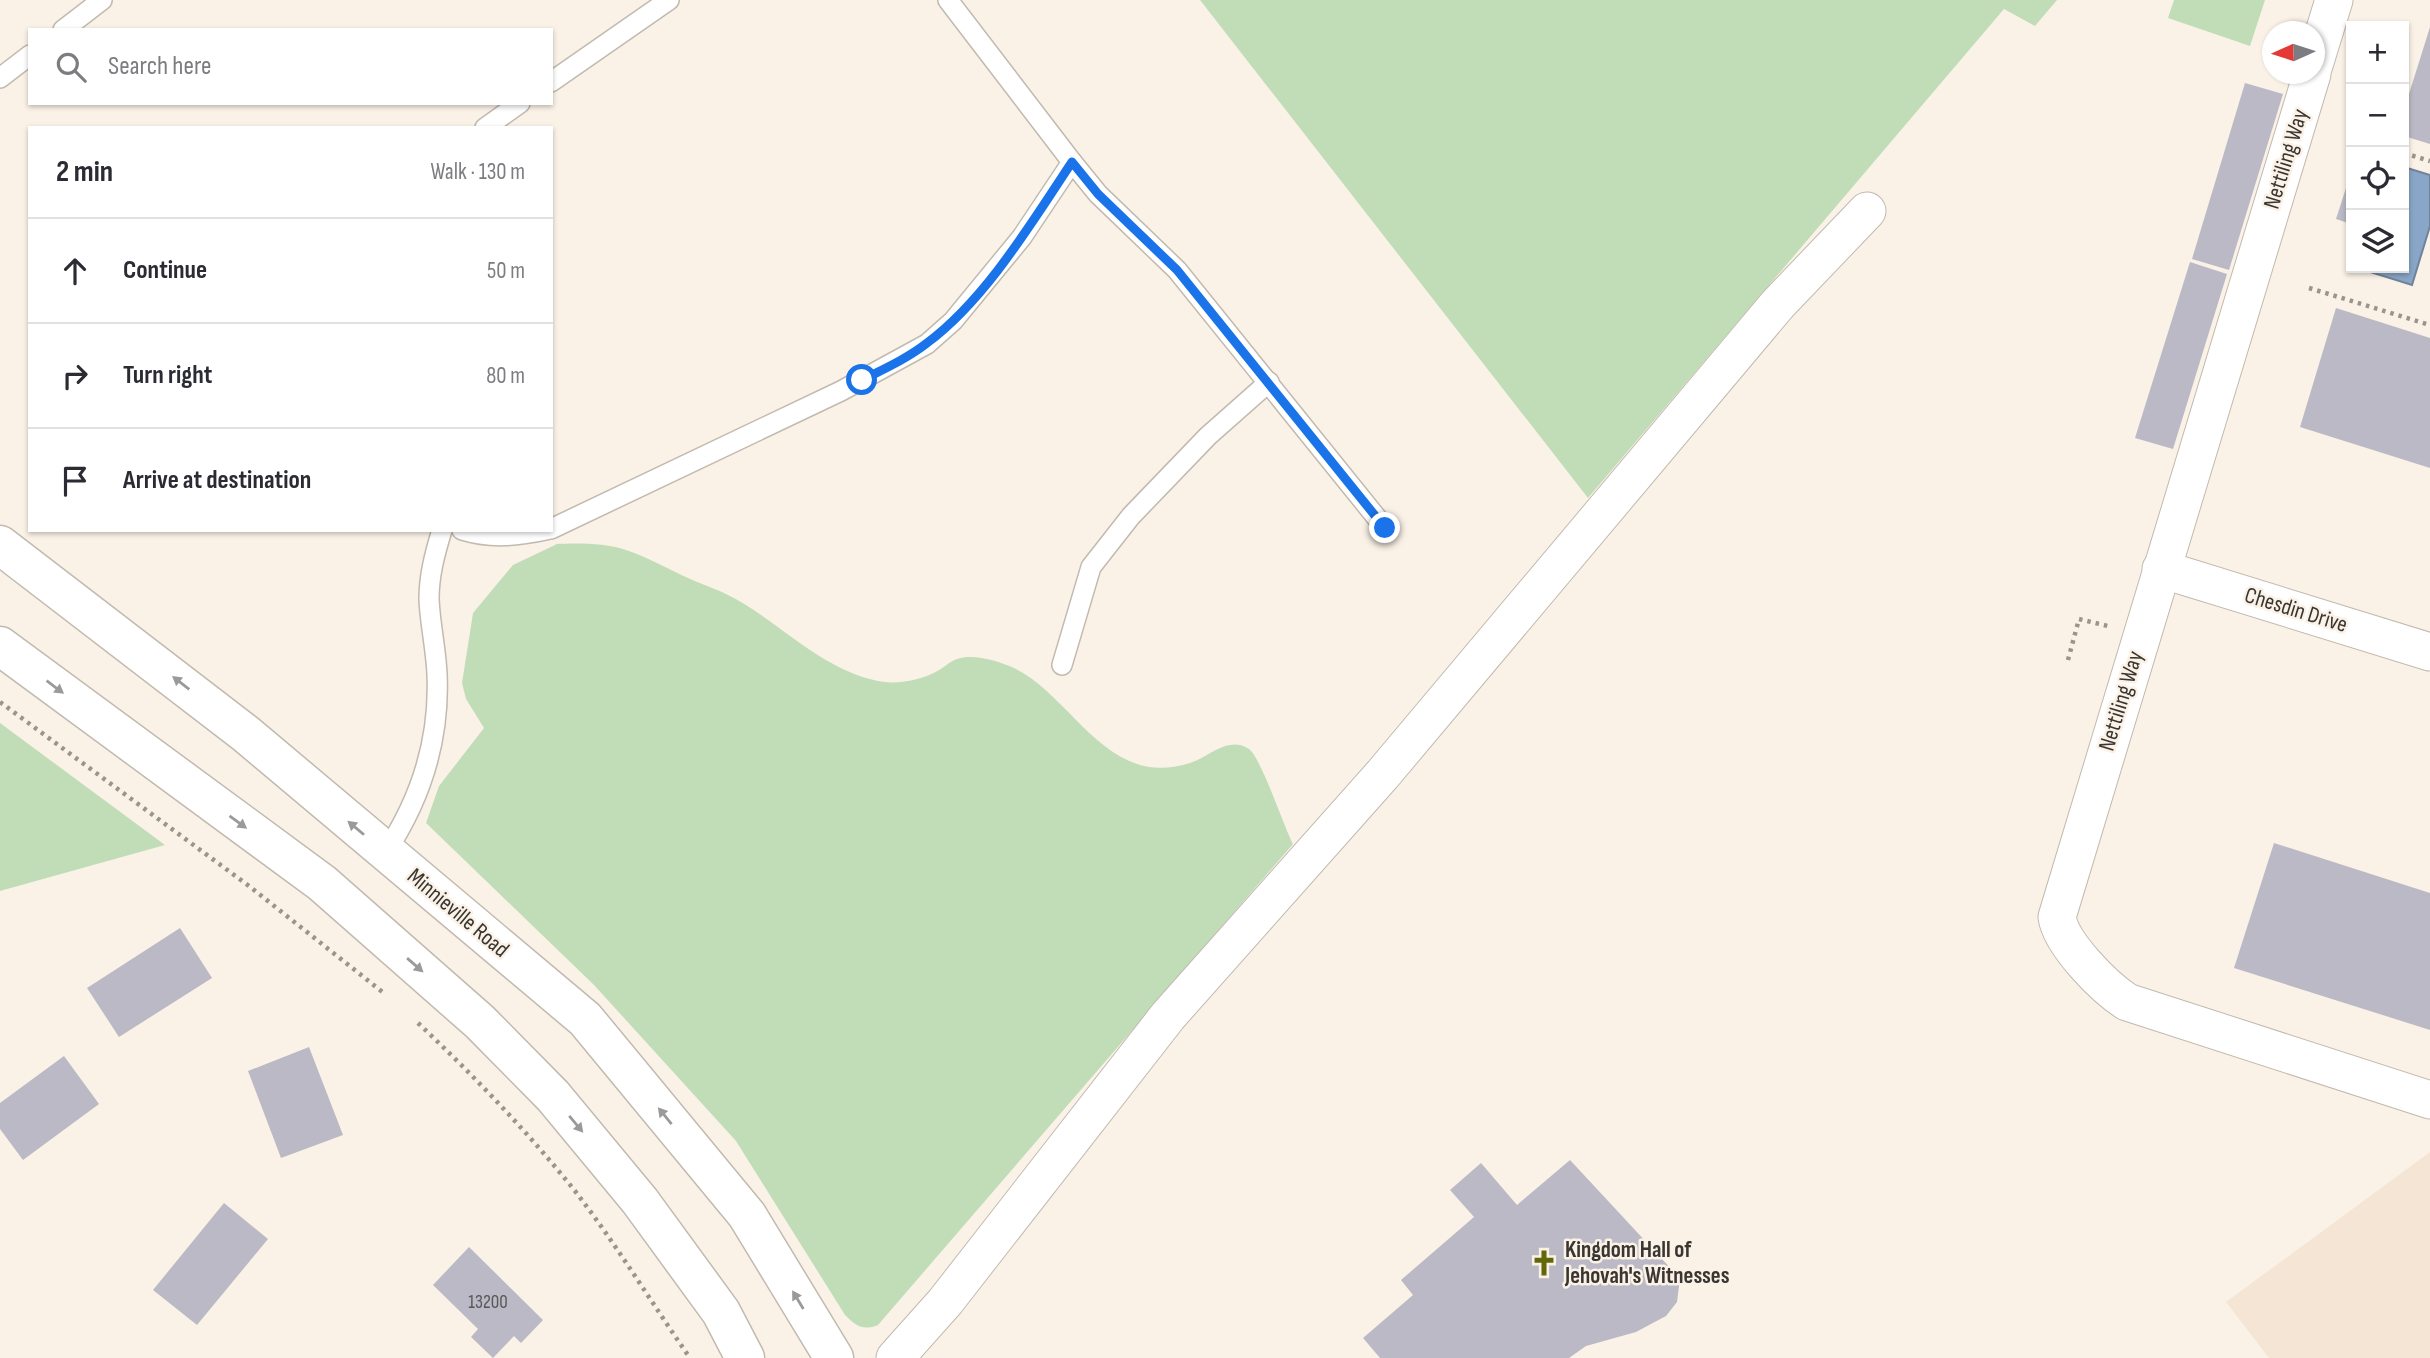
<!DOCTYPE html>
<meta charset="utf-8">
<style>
:root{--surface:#fff;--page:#f2f2f3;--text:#2b2b33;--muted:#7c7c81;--line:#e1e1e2}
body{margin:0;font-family:"Sofia Sans Condensed",sans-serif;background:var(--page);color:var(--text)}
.controls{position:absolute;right:21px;top:21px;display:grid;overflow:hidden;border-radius:0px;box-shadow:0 2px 5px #0004}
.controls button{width:63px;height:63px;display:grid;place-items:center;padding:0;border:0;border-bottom:2px solid var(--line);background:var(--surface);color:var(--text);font:35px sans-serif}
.compass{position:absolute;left:2262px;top:21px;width:63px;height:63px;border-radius:50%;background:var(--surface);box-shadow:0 2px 5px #0004;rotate:267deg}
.stop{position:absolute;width:21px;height:21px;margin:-16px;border:5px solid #1a73e8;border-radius:50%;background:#fff}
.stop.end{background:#1a73e8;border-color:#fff;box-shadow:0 2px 7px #0008}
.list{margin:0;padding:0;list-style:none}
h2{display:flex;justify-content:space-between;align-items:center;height:91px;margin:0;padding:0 28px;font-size:30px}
h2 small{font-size:23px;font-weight:400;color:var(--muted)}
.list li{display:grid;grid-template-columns:46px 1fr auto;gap:21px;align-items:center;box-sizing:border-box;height:105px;padding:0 28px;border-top:2px solid var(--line)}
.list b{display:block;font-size:26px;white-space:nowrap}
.list em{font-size:23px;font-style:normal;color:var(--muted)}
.icon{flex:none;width:38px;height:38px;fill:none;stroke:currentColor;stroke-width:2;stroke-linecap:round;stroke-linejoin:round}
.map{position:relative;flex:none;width:2430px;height:1358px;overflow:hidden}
.search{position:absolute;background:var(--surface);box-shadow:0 2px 5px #0004;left:28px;top:28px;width:525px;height:77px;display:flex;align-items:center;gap:18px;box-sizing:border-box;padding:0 24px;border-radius:0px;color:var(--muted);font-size:26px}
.panel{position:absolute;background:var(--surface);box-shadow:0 2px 5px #0004;left:28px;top:126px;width:525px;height:406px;border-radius:0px}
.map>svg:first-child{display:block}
.built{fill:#f4e5d4}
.green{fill:#c1ddb7}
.water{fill:#89a5c7;stroke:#71839a;stroke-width:2}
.building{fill:#bab9c5}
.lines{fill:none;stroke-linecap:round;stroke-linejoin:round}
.service-casing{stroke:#c2b9af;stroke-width:22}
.minor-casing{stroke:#c2b9af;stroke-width:39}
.primary-casing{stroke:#c2b9af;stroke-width:41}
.path{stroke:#9a948c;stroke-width:4.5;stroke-dasharray:3.5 5;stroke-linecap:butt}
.service{stroke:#fff;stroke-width:19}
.minor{stroke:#fff;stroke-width:37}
.primary{stroke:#fff;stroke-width:38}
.oneway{fill:#9c9a98}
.route{stroke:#1a73e8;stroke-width:9}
.labels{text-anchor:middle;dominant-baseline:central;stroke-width:5;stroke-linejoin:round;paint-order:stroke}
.number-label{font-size:19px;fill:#595656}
.street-label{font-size:23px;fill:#393531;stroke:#fbf2e7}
.poi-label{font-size:23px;font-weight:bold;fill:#393531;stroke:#fbf2e7;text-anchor:start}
</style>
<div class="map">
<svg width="2430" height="1358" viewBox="0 0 2430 1358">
<rect width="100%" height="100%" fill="#fbf2e7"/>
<polygon class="built" points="2430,1152 2430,1358 2269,1358 2226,1302"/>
<g class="green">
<polygon points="1200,0 2057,0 2035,26 2004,9 1588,498"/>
<polygon points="2174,0 2265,0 2250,46 2168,18"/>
<path d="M557,544C578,543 606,543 626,550C647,557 668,569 688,578C706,586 725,592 741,602C786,629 825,670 878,681C897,685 923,680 939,670C945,667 950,661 957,659C973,653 999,661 1014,668C1061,690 1094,758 1149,767C1162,769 1178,767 1190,763C1208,758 1228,735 1249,749C1261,758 1283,824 1293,844L878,1325C863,1331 856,1326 845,1315L736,1141L594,985L426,823L439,786L484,728L466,699L462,683L473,613L513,565Z"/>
<polygon points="0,723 165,845 0,891"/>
</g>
<polygon class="water" points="2404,167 2430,175 2430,226 2412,285 2370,272 2372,268 2404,268"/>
<g class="building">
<polygon points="2430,27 2430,144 2404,136 2404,110"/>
<polygon points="2245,83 2283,94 2229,270 2192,259"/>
<polygon points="2347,185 2351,186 2351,224 2336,219"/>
<polygon points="2190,262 2227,274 2173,449 2135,438"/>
<polygon points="2336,308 2430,338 2430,468 2300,427"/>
<polygon points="2274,843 2430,893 2430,1030 2234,968"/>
<polygon points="180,928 212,978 119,1037 87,988"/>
<polygon points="309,1047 343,1135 281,1158 248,1071"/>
<polygon points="64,1056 99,1104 23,1160 0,1129 0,1103"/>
<polygon points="1570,1160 1675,1273 1679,1286 1677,1302 1666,1316 1636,1332 1586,1346 1569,1358 1380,1358 1363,1338 1413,1295 1401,1280 1474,1217 1450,1190 1481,1163 1517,1205"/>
<polygon points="224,1203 268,1239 197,1325 153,1290"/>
<polygon points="469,1247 543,1320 521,1343 514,1336 493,1358 471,1337 478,1329 433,1285"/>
</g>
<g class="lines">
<g class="service-casing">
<g id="service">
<polyline points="63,30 102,0"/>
<polyline points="0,78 30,55"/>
<polyline points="551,82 669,0"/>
<polyline points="485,128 520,103"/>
<polyline points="1072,162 1098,194 1177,270 1385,528"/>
<polyline points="551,529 841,391 927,344 953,321 1022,237 1072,162 948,0"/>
<path d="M462,530C491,539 517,536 546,530"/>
<polyline points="1062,665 1091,567 1131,516 1208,436 1269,382"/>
<path d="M385,853C421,799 440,739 437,674C436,649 430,624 429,599C429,575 435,553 442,530"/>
</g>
</g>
<g class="minor-casing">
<g id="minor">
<polyline points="2314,65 2334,0"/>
<path d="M2312,74L2057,917C2061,944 2104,987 2127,1002L2430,1100"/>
<polyline points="2161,569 2430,652"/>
<polyline points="895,1358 945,1302 1168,1016 1383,774 1778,304 1867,211"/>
</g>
</g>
<g class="primary-casing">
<g id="primary">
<polyline points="0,545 246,734 585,1019 747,1215 834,1358"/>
<polyline points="0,646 322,883 480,1022 553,1096 640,1201 721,1312 745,1358"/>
</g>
</g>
<g class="path">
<polyline points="2404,153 2430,161"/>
<polyline points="2309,288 2430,325"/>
<polyline points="2068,660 2079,619 2108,626"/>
<polyline points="0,702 249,886 385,994"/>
<path d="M418,1023C473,1075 527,1131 575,1191C616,1244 651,1302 690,1358"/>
</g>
<use href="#service" class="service"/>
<use href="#minor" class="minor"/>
<use href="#primary" class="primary"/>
</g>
<defs><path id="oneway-solid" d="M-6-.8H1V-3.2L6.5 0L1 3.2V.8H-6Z" transform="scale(1.75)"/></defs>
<g class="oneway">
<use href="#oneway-solid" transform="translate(181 683) rotate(-142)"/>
<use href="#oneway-solid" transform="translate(55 687) rotate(37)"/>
<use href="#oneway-solid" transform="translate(238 822) rotate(36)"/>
<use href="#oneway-solid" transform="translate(356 828) rotate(-140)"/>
<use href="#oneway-solid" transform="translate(415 965) rotate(41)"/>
<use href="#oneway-solid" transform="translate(665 1116) rotate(-129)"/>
<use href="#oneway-solid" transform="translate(576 1124) rotate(50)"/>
<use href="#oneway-solid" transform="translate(798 1300) rotate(-121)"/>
</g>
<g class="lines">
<path class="route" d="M862,380C884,369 908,358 927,343C986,299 1032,222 1072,162L1098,194L1177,270L1385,528"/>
</g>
<defs>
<g id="church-bare" transform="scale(2.1)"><path d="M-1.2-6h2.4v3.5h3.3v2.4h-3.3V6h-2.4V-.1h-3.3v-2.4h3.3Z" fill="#626809" stroke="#fbf2e7" stroke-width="2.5" paint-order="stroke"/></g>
</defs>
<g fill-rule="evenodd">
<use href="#church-bare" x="1544" y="1263"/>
</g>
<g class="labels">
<g class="number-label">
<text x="488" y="1302">13200</text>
</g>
<g class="street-label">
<text transform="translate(2286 159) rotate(-73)">Nettiling Way</text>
<text transform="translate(2296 610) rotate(17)">Chesdin Drive</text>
<text transform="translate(2121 701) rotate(-73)">Nettiling Way</text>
<text transform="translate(458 913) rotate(40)">Minnieville Road</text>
</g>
<g class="poi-label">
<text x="1565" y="1250">Kingdom Hall of<tspan x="1565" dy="26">Jehovah's Witnesses</tspan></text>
</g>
</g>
</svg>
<div class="controls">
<button>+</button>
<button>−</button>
<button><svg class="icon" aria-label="locate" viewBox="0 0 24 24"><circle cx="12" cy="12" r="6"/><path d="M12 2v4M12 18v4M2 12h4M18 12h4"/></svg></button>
<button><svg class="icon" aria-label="layers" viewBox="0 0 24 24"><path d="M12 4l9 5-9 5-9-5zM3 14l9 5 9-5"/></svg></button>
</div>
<svg class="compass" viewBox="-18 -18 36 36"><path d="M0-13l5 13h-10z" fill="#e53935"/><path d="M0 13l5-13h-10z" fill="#7c7c81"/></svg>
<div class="stop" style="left:862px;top:380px"></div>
<div class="stop end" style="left:1385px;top:528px"></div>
<div class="search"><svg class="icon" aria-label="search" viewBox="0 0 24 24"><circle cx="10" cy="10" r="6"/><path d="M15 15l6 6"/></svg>Search here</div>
<section class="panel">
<h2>2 min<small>Walk · 130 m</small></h2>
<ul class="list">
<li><svg class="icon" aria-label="ahead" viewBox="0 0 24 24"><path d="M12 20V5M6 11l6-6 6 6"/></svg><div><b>Continue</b></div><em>50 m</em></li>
<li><svg class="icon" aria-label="right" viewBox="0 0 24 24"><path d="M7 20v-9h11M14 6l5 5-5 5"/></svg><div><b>Turn right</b></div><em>80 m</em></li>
<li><svg class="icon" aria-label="arrive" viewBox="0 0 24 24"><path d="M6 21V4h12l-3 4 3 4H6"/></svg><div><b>Arrive at destination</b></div></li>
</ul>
</section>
</div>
